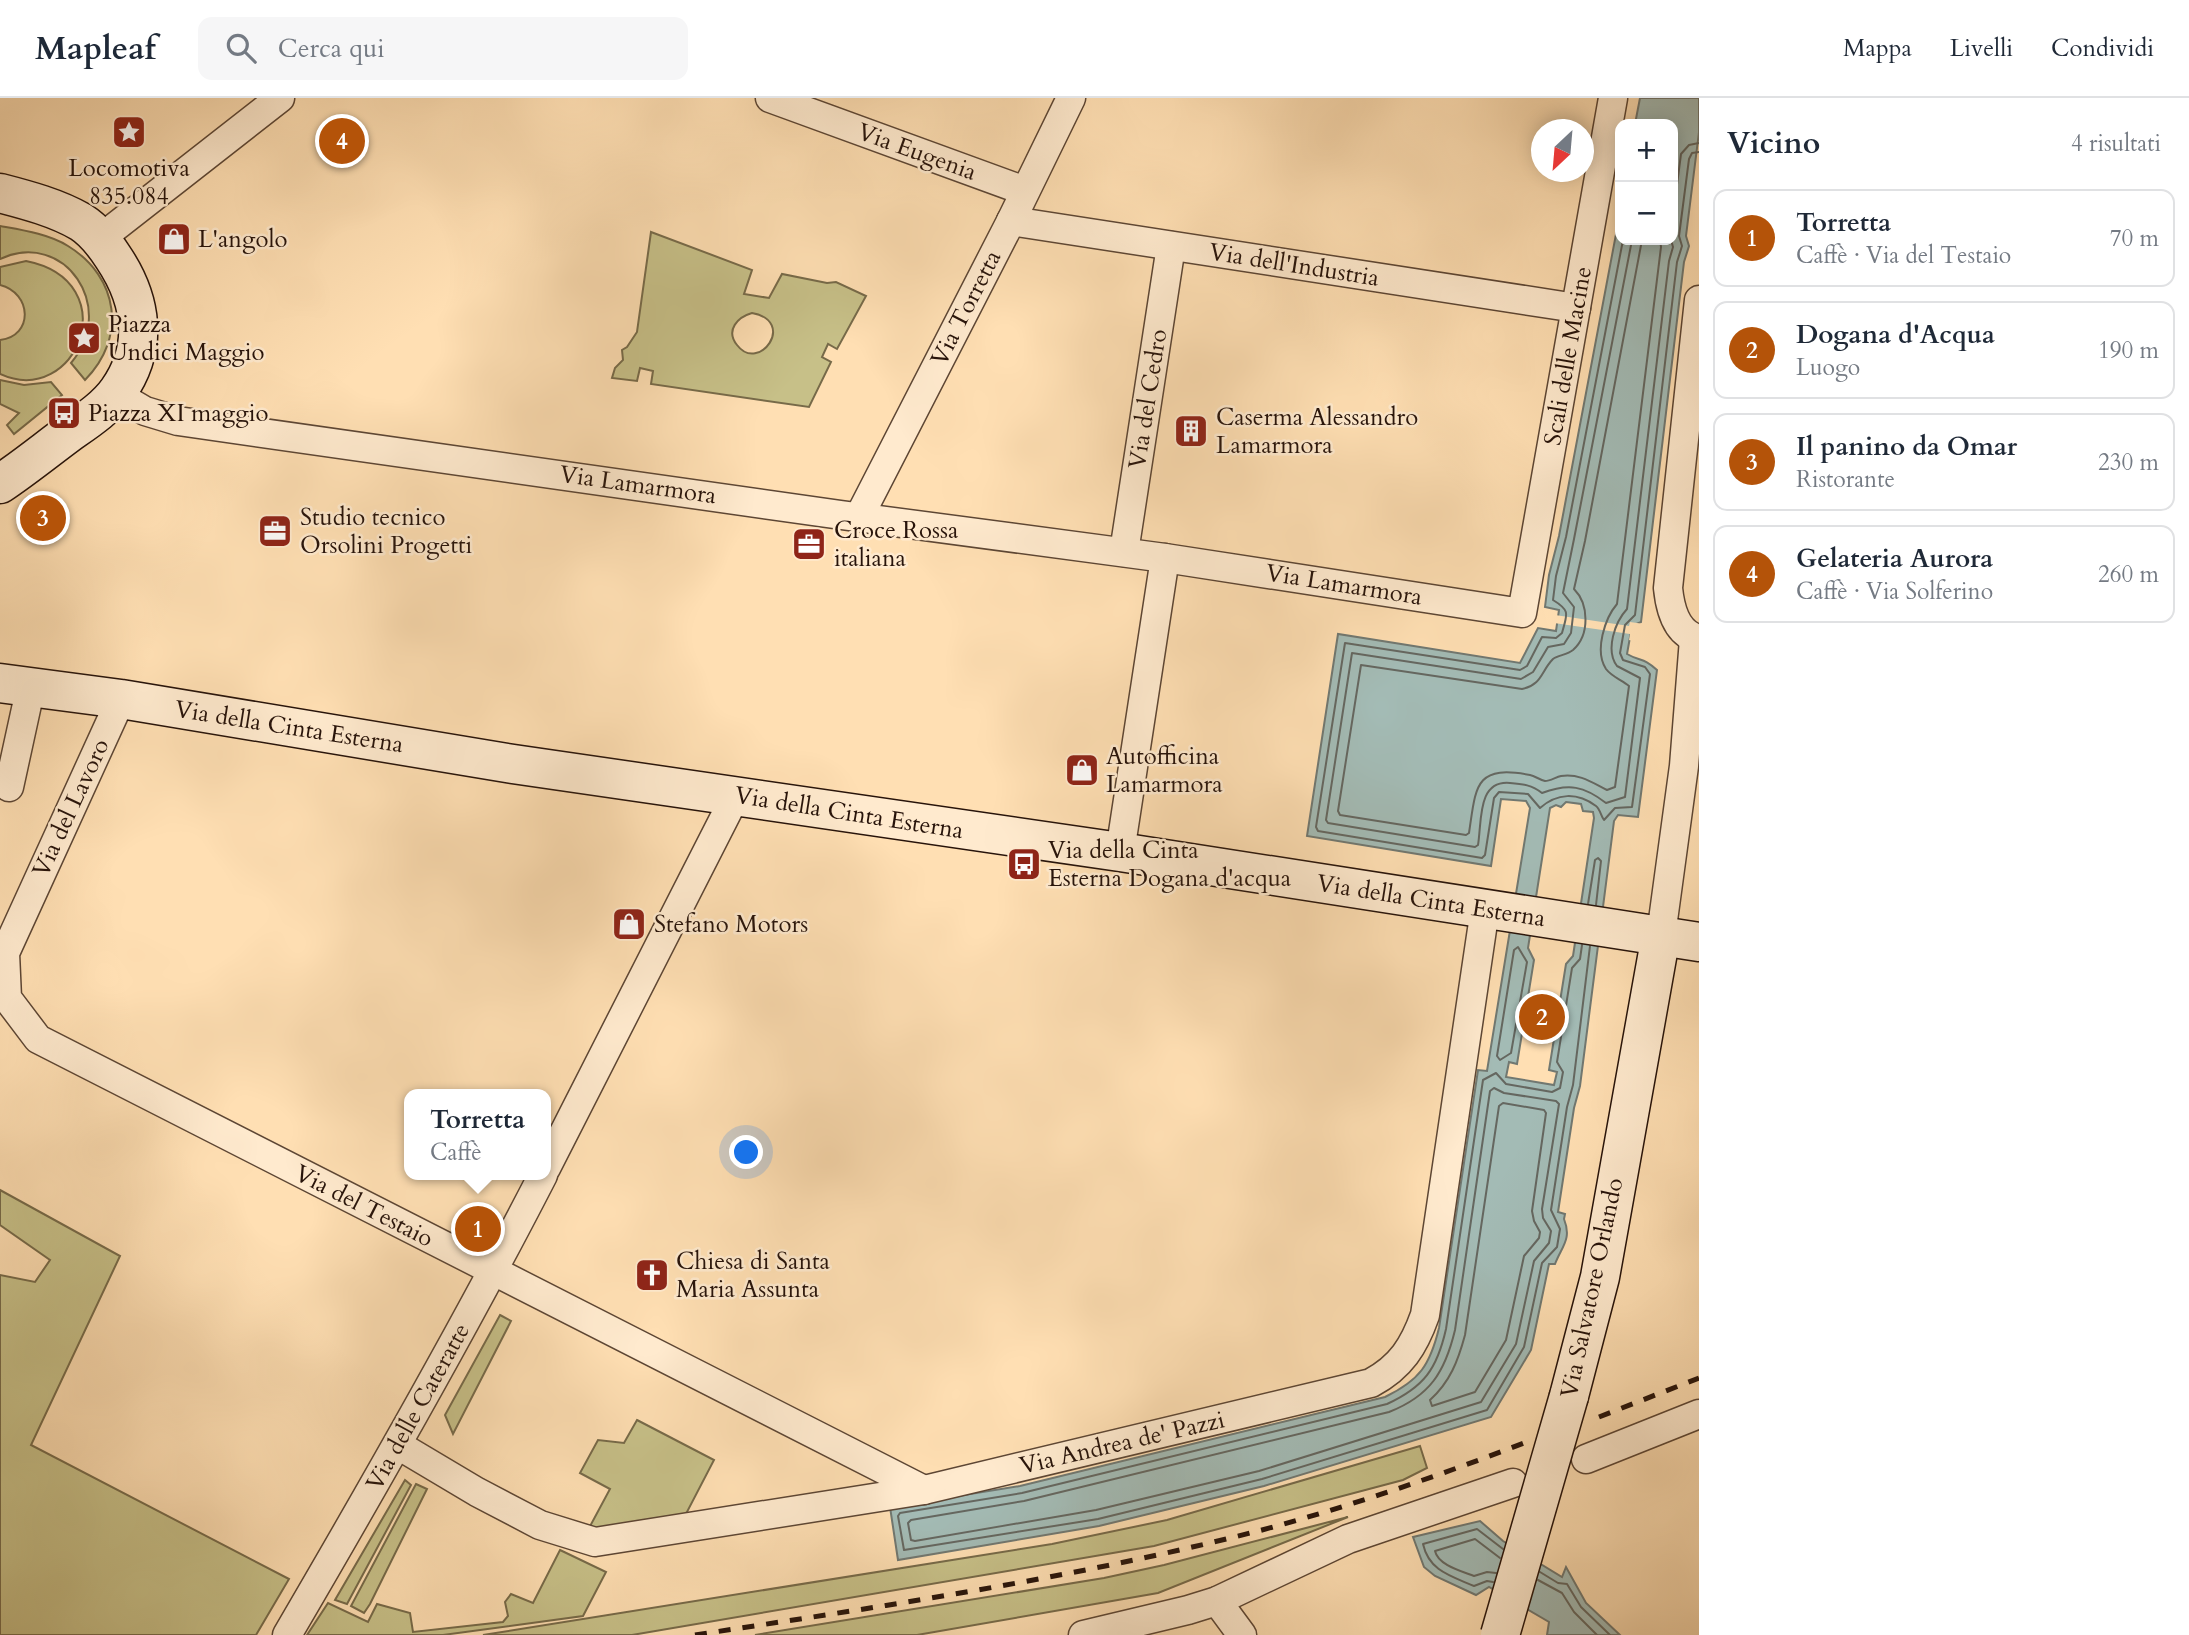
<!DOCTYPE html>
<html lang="it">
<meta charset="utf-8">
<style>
:root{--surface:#fff;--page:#f6f6f7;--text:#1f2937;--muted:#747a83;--line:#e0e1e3;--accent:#b45309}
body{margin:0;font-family:Cardo,serif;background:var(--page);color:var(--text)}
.controls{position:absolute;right:21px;top:21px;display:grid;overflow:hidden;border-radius:14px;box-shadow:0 4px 18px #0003}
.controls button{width:63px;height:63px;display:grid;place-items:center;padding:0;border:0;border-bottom:2px solid var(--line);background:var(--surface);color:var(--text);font:35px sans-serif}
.compass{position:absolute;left:1531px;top:21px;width:63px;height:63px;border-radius:50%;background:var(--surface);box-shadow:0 4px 18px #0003;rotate:206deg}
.you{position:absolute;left:747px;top:1055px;width:24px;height:24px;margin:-18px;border:5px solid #fff;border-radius:50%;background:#1a73e8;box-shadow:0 0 0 10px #1a73e833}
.badge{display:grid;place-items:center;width:46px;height:46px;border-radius:50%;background:var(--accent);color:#fff;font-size:23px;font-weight:700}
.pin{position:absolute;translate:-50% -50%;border:4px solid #fff;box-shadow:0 2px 7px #0006}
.popup{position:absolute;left:404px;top:991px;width:147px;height:91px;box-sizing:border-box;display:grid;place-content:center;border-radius:14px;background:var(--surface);filter:drop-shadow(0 2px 5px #0005);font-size:23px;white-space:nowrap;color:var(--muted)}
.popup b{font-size:26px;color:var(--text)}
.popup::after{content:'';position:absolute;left:50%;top:100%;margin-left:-14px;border:14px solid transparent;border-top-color:var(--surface)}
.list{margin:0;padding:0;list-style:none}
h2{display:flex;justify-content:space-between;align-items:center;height:91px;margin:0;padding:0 28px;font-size:30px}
h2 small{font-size:23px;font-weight:400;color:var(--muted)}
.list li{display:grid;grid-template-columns:46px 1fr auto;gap:21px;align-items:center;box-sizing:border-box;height:98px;margin:0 14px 14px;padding:0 14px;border:2px solid var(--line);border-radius:14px}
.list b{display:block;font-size:26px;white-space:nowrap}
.list p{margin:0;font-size:23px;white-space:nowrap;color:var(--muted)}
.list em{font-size:23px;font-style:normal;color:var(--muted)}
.icon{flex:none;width:38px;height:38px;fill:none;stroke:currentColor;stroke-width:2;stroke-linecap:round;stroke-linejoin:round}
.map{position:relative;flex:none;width:1699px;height:1537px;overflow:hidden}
header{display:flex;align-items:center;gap:42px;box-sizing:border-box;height:98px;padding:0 35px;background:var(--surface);border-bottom:2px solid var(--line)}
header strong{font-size:33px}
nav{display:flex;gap:38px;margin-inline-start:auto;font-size:24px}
.search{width:490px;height:63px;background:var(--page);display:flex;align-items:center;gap:18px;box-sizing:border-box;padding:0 24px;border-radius:14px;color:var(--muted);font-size:26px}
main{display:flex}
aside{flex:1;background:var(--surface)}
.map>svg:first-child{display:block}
.green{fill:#c7c088;stroke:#776a49;stroke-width:2;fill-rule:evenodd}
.water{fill:#a3bbb5;stroke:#717871;stroke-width:2;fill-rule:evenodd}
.pier{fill:#ffdfb3}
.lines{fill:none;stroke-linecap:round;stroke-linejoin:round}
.shore{stroke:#656760;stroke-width:2}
.street-casing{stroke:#5d4634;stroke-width:31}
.secondary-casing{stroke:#27130a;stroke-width:41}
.street{stroke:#ffeace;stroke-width:28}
.secondary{stroke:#ffeace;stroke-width:38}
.rail{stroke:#27130a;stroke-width:5;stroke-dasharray:12 12;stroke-linecap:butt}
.secondary-bridge-casing{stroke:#27130a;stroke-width:41;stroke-linecap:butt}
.secondary-bridge{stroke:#ffeace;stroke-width:38}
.labels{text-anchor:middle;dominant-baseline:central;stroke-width:5;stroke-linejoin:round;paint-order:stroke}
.street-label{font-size:24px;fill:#27130a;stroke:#ffeace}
.poi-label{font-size:24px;fill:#27130a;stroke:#ffeace;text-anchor:start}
</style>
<header>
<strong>Mapleaf</strong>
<div class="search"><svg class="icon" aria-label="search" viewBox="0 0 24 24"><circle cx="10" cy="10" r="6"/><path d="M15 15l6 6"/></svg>Cerca qui</div>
<nav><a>Mappa</a><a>Livelli</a><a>Condividi</a></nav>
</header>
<main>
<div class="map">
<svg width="1699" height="1537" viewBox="0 0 1699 1537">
<rect width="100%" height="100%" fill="#ffdfb3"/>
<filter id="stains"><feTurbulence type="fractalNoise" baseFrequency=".00286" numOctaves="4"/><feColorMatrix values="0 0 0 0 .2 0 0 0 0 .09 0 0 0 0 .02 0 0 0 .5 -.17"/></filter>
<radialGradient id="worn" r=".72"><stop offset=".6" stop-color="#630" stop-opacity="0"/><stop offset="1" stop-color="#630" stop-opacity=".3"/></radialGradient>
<g class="green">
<path d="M0,128C22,132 49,136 68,148C119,179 127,240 85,282L71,265C118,210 65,131 0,161Z"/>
<path d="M651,134L752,172L744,196L769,200L782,176L827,185L836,184L866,198L837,251L828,246L822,259L831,264L809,309L651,286L653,273L640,270L637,283L612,280L615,270L623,262L622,252L627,249L637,234ZM752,215C797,223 759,276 737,247C725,232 738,219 752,215Z"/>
<path d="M26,163C127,183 77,311 0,276V242C34,238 32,195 0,187V169Z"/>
<polygon points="0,282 24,287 51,284 62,297 14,336 7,327 19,315 0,306"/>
<polygon points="0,1092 120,1158 31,1347 289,1481 256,1537 0,1537 0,1177 35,1184 50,1162 0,1127"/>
<polygon points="500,1217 511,1223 453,1336 445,1317"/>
<polygon points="637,1322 714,1362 687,1414 673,1427 588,1432 610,1391 580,1375 598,1342 624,1345"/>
<polygon points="1420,1348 1427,1370 1403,1382 1154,1448 632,1537 483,1537 1052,1446 1167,1422"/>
<polygon points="405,1382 411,1387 347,1506 335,1502"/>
<polygon points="416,1386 427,1391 370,1506 364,1515 351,1508"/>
<polygon points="1348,1419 1158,1495 917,1537 755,1537 1104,1480 1164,1467"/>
<polygon points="560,1452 606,1474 583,1518 443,1537 307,1537 328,1505 368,1524 377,1506 410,1515 413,1534 503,1524 508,1518 505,1504 511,1496 533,1505"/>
</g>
<g class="water">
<path d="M1640,0H1699V34L1686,138L1689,148L1684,164L1641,524L1632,528L1627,556C1641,564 1643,559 1657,572L1638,719L1618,717L1614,723L1580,988L1574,1010L1558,1114L1565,1116L1564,1121C1572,1141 1562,1148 1555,1166H1549L1531,1252L1491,1319L1264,1388L1099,1428L898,1462L890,1409L1020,1388L1385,1299C1420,1282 1430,1267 1439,1230L1478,972L1487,973L1530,710L1526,703L1501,701L1491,768L1307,738L1338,536L1520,565L1538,530L1556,533L1559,512L1545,509L1549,477L1559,438L1620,115V142H1673V26H1635ZM1566,704L1581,706L1583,713L1593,714L1594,720L1573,858L1566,866L1549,972L1557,974L1554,987L1506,979L1509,964L1517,966L1534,862L1528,850L1550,710L1556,707L1561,709Z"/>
<polygon points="1480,1423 1503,1443 1562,1479 1566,1469 1586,1505 1620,1537 1547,1537 1549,1524 1489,1489 1476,1497 1435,1478 1424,1469 1413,1439"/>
</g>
<polygon class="pier" points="1555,517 1629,528 1630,524 1644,526 1635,530 1633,543 1629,542 1630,536 1554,525"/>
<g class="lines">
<g class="shore">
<polyline points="1673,117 1681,56 1689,47 1699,45"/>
<path d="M1623,142L1566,439L1556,478L1553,502C1571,513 1567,516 1562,535L1556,540L1542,539L1527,568L1520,572L1345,545L1316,729L1318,733L1482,760L1485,757L1494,700L1499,694L1528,696L1540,710C1557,695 1577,694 1596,708C1600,711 1601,718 1604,722L1615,710L1632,709L1650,576L1645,569L1623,562L1620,555L1625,527L1635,517L1677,164L1682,148L1679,138L1689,61L1692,55L1699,54"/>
<path d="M1632,142L1574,441L1563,495L1574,509L1571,535L1564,546L1548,549L1533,574L1521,581L1352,555L1326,722L1328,725L1475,749L1478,747C1482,723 1477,682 1510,685C1523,686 1532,687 1542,695C1569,685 1584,688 1606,705L1625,699L1640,580L1617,568C1605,552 1615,524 1627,511L1669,163L1673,149L1671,142"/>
<path d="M1642,142L1585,443L1574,491C1589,506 1590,537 1573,552C1567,557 1558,557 1553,561C1541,573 1542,587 1522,591L1361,567L1338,713L1340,717L1466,737L1469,735C1476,689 1474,666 1530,677C1535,678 1540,682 1545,683C1550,683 1556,679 1561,678C1579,675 1593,685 1607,692L1615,689L1629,588C1622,582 1612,579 1606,571C1594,553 1605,520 1617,506L1661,149L1660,142"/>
<polyline points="1588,806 1595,762 1598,760 1601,763 1596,807"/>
<path d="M1582,847L1580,861L1572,870L1557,964L1563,974L1560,990L1552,994L1506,986L1496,975L1483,982L1446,1231C1437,1271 1424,1289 1387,1306L1022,1395L900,1415L898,1418L904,1452L1098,1421L1262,1381L1487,1312L1524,1249L1542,1165L1557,1149L1560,1131L1551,1112L1567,1009L1573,987L1590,848"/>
<polygon points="1518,849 1527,864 1511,955 1500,962 1497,958 1514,852"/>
<path d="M1494,990L1504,995L1556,1003L1559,1006L1542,1111L1543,1120L1551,1133L1549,1145L1534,1163L1516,1246L1481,1304L1259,1373L1096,1412L915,1443L911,1442L908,1425L911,1422L1024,1403L1389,1314C1430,1298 1445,1274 1455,1232L1490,993Z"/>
<path d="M1503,1005L1544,1012L1546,1015L1532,1113L1534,1123L1540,1134L1539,1140L1524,1158L1506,1242L1475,1294L1432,1308L1430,1302C1450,1284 1458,1263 1465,1237L1499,1008Z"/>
<polyline points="1540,1474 1558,1485 1567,1486 1581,1509 1610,1537"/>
<path d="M1496,1475L1487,1474L1474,1478C1461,1473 1438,1467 1435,1453L1475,1441L1500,1460"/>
<polyline points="1538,1482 1562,1495 1574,1514 1597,1537"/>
<path d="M1493,1484L1487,1483L1474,1488C1451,1478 1429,1473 1423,1446L1477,1431L1503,1451"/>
</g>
<g class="street-casing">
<g id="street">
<polyline points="770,0 1025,93"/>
<polyline points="1011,123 1576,210"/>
<polyline points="101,140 280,0"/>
<path d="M1699,202L1668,490C1670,510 1676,536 1699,541"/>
<polyline points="116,296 145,313 178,323 841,417 1165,460 1522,515 1613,0"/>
<polyline points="859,419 1011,123 1071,0"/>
<polyline points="1124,454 1171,148"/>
<polyline points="121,601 5,855 7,900 38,941 924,1392"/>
<polyline points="0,683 9,689 31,588"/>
<polyline points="1120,754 1165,460"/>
<polyline points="1661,837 1684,668 1694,541"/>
<polyline points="546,1070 736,697"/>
<path d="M398,1347L477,1394L540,1427L595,1444L924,1392L1371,1285C1401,1269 1414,1248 1425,1217L1485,811"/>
<polyline points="1586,1361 1699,1316"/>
<polyline points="1217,1503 1242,1537"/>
<path d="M287,1537C376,1385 463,1233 543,1077"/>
<polyline points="1083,1537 1188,1512 1217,1503 1348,1441 1513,1385"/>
</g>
</g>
<g class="secondary-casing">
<g id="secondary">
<path d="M0,95C27,102 57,110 81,124C95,133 104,145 113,159C142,202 149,249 118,293C106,310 86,323 69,335C46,352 24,370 0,386"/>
<polyline points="0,585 121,601 513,666 1120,754 1699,844"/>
<polyline points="1569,1298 1600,1179 1661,837"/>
</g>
</g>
<use href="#street" class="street"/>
<use href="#secondary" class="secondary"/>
<g class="rail">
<polyline points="1599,1319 1699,1280"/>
<path d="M695,1537C885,1508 1076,1480 1262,1432C1351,1408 1438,1378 1524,1345"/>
</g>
<g class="secondary-bridge-casing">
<polyline id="secondary-bridge" points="1500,1537 1569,1298"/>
</g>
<use href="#secondary-bridge" class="secondary-bridge"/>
</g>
<defs>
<g id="sight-square" transform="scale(1.75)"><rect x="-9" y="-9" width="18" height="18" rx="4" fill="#8f2418" stroke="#ffeace"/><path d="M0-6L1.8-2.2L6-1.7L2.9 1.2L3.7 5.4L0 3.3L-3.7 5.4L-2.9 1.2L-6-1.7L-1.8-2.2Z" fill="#fff"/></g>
<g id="shop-square" transform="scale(1.75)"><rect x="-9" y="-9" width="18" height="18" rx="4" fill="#8f2418" stroke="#ffeace"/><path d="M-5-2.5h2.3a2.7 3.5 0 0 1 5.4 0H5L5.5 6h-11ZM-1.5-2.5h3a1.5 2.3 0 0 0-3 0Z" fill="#fff"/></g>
<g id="bus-square" transform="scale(1.75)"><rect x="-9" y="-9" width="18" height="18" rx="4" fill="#8f2418" stroke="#ffeace"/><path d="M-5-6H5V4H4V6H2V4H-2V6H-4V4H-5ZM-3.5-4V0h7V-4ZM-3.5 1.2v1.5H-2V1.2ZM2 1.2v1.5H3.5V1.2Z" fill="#fff"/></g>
<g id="building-square" transform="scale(1.75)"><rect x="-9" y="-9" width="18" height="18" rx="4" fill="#8f2418" stroke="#ffeace"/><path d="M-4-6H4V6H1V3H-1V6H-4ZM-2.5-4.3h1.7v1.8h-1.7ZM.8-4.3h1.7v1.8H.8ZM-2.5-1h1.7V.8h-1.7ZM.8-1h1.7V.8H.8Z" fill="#fff"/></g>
<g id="office-square" transform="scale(1.75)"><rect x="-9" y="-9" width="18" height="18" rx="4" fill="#8f2418" stroke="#ffeace"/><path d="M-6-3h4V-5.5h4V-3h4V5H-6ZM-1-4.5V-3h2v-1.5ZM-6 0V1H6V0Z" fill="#fff"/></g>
<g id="church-square" transform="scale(1.75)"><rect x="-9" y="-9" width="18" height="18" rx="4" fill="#8f2418" stroke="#ffeace"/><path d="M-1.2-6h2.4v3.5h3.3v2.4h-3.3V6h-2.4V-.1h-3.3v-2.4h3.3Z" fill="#fff"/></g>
</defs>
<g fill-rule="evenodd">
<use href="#sight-square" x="129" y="34"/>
<use href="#shop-square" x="174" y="141"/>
<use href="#sight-square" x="84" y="240"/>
<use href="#bus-square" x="64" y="315"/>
<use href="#building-square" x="1191" y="333"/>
<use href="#office-square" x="275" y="433"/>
<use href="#office-square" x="809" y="446"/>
<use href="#shop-square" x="1082" y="672"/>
<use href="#bus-square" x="1024" y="766"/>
<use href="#shop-square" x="629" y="826"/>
<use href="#church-square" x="652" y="1177"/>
</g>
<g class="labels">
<g class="street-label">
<text transform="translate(917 54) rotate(20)">Via Eugenia</text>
<text transform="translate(1294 167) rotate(9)">Via dell'Industria</text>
<text transform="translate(966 210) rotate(-63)">Via Torretta</text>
<text transform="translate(1568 258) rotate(-80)">Scali delle Macine</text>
<text transform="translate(1148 301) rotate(-81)">Via del Cedro</text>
<text transform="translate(638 387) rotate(8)">Via Lamarmora</text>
<text transform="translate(1344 487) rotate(9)">Via Lamarmora</text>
<text transform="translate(289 629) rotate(9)">Via della Cinta Esterna</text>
<text transform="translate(71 710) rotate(-65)">Via del Lavoro</text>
<text transform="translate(849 715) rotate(9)">Via della Cinta Esterna</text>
<text transform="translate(1431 803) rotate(9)">Via della Cinta Esterna</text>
<text transform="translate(364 1108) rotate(27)">Via del Testaio</text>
<text transform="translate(1592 1190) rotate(-78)">Via Salvatore Orlando</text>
<text transform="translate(418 1309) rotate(-61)">Via delle Cateratte</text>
<text transform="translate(1122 1345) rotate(-13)">Via Andrea de' Pazzi</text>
</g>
<g class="poi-label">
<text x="129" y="70" text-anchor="middle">Locomotiva<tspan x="129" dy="28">835.084</tspan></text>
<text x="198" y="141">L'angolo</text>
<text x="108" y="226">Piazza<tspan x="108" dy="28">Undici Maggio</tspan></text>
<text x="88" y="315">Piazza XI maggio</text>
<text x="1216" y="319">Caserma Alessandro<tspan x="1216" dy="28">Lamarmora</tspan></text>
<text x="300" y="419">Studio tecnico<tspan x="300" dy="28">Orsolini Progetti</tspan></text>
<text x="834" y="432">Croce Rossa<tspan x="834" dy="28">italiana</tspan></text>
<text x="1106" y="658">Autofficina<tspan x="1106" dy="28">Lamarmora</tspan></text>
<text x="1048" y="752">Via della Cinta<tspan x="1048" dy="28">Esterna Dogana d'acqua</tspan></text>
<text x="654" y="826">Stefano Motors</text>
<text x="676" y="1163">Chiesa di Santa<tspan x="676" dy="28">Maria Assunta</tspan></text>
</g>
</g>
<rect width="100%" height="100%" filter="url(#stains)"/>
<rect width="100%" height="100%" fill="url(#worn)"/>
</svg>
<div class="controls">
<button>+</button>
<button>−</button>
</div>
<svg class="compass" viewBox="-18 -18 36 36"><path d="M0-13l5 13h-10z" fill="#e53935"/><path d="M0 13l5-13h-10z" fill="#747a83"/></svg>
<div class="you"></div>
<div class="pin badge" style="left:478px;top:1131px">1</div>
<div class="popup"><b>Torretta</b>Caffè</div>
<div class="pin badge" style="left:1542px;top:919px">2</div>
<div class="pin badge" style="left:43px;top:420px">3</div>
<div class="pin badge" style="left:342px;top:43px">4</div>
</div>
<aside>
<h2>Vicino<small>4 risultati</small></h2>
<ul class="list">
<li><span class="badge">1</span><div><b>Torretta</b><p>Caffè · Via del Testaio</p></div><em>70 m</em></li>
<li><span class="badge">2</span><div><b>Dogana d'Acqua</b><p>Luogo</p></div><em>190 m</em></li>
<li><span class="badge">3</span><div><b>Il panino da Omar</b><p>Ristorante</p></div><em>230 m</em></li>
<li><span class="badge">4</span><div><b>Gelateria Aurora</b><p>Caffè · Via Solferino</p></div><em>260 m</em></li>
</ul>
</aside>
</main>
